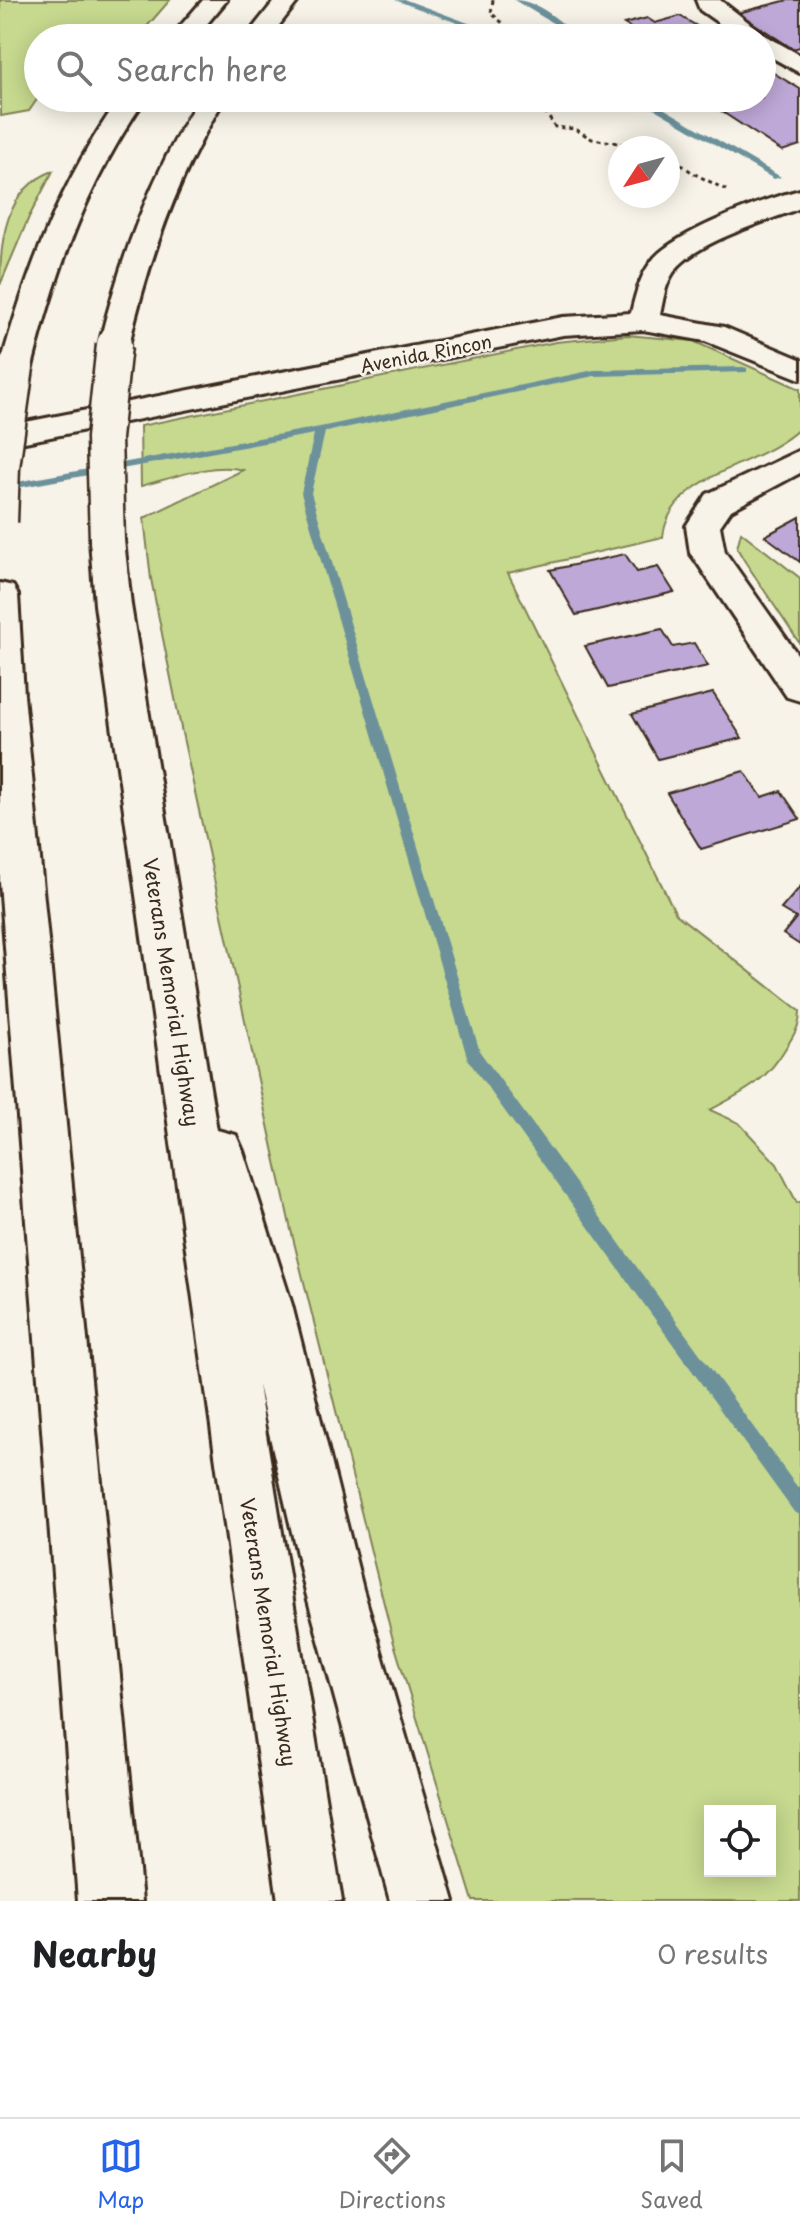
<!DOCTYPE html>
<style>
:root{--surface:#fff;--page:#f2f2f2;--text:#202124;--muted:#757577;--line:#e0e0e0;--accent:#2563eb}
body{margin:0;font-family:"Playpen Sans",sans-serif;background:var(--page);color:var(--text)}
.controls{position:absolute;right:24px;bottom:24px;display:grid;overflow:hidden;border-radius:0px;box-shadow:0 4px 20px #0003}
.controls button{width:72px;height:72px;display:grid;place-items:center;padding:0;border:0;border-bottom:2px solid var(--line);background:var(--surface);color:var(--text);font:40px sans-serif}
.compass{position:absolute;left:608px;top:136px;width:72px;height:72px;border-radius:50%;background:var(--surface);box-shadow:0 4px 20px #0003;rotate:234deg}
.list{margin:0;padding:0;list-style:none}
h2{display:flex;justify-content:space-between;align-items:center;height:104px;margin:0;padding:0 32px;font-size:34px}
h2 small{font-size:26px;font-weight:400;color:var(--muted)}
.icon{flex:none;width:44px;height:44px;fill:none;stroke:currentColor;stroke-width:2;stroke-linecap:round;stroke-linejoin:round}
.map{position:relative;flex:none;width:800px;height:1901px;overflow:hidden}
.search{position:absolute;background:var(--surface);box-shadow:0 4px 20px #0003;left:24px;right:24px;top:24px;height:88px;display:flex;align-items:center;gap:20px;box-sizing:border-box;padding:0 28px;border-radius:44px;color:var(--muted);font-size:30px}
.sheet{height:216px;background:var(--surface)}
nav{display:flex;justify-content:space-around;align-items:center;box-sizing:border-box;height:112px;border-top:2px solid var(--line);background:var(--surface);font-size:22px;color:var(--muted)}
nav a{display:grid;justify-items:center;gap:4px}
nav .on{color:var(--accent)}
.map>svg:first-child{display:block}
.green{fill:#c6d98e;stroke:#808256;stroke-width:2;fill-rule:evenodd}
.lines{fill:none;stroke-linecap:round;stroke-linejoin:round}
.stream{fill:#6c919b;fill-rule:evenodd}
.building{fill:#bea8d7;stroke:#3b2a1e;stroke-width:2}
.minor-casing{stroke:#3b2a1e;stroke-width:6}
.motorway-casing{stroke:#3b2a1e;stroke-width:6}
.path{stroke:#3b2a1e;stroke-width:3;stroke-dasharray:4 4;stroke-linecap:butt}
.minor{fill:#f7f3e8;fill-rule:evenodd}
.motorway{fill:#f7f3e8;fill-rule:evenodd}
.motorway-bridge-casing{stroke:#3b2a1e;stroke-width:39;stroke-linecap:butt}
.motorway-bridge{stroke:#f7f3e8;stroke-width:34}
.labels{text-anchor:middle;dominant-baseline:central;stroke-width:6;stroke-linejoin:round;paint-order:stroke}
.far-street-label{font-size:18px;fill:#3b2a1e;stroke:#f7f3e8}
.street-label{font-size:20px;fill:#3b2a1e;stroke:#f7f3e8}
</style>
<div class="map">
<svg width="800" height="1901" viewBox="0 0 800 1901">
<rect width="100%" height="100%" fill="#f7f3e8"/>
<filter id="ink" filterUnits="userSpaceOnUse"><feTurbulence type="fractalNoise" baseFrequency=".0125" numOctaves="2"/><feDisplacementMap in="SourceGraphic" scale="16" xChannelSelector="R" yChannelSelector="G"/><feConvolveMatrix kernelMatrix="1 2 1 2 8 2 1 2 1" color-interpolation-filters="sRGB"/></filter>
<g filter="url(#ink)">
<g class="green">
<polygon points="0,0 170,0 137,38 115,38 107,27 104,38 38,38 38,98 29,111 1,116"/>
<path d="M53,171L29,217L0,285C0,241 5,189 53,171Z"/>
<path d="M627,335L693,341L800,389V428C759,468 670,473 663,537L508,573L676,914L800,1011C800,1026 795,1033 787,1046C766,1082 746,1091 710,1110L739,1123L777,1164L797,1203L800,1202V1901H473L393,1640L291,1230L182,733L151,579L144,518L243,470C212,462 172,478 141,486L140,426L556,342ZM710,1811H770V1871H710Z"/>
<polygon points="741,532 800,578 800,644 744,560 737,548"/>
</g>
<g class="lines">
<g class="stream">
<polygon points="395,0 406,0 509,38 498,38"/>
<path d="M514,0C537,0 563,22 577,38H569L556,25Z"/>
<polygon points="636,98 646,98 781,177 774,179"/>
<polygon points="743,367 747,368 747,372 594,376 325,432 311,493 480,1052 800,1491 800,1515 794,1512 468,1060 301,493 314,434 0,491 0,485 320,427 594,370"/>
</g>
</g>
<g class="building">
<polygon points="788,0 800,0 800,47 793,49 738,13"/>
<polygon points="680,16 717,38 626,38 640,34 624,24 647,18 655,23"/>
<polygon points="762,66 800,89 800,145 782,151 701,98 762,98"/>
<polygon points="800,517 800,562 765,536"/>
<polygon points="625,554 637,572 658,567 674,592 576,615 550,570"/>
<polygon points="662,629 673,647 694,643 708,666 608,688 585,646"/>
<polygon points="713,693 742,738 658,759 632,714"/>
<polygon points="744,771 762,797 781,791 800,819 701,849 667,793"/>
<polygon points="800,887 800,945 783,934 796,918 781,909"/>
</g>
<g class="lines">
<g class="minor-casing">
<g id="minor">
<polygon points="696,0 720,0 766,36 800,55 800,73 762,52 762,38 740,38 700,10"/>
<path d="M800,190V208C766,222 693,242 673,273C665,285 663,301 660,315L724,327L800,359V379L705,341L643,330L563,335L0,447V427L563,317L631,313C636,292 641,273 655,257C680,231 764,199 800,190Z"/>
<polygon points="800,450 800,473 731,510 720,526 725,552 800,658 800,701 787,697 696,561 690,553 686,526 707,494"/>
</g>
</g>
<g class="motorway-casing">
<g id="motorway">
<polygon points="203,0 227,0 195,38 170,38"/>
<polygon points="275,0 299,0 269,38 245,38"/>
<path d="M120,98H146C88,181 56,270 32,367L27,374L16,376L5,374L0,367C27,270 61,180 120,98Z"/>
<path d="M199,98H225C178,176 149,257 129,345L125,351L114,354L103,351L99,345C121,256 151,176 199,98Z"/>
<polygon points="107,529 119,532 124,540 131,605 217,1130 236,1135 243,1151 292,1305 363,1589 454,1901 390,1901 305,1589 258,1385 342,1901 278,1901 95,605 90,540 95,532"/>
<polygon points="0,583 13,586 18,595 24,695 142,1901 78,1901 0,882"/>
</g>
</g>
<g class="path">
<polyline points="493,0 491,13 505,25 510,38"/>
<polyline points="536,98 555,127 575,129 592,139 652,148"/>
<polyline points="668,155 693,173 726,190"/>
</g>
<use href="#minor" class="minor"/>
<use href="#motorway" class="motorway"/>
<g class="motorway-bridge-casing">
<g id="motorway-bridge">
<polyline points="0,522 2,467 16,367"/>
<polyline points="107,540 104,438 114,345"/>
</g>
</g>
<use href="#motorway-bridge" class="motorway-bridge"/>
</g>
</g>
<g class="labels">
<g class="far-street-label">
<text transform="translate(426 353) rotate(-11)">Avenida Rincon</text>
</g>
<g class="street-label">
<text transform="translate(172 992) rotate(81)">Veterans Memorial Highway</text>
<text transform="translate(269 1632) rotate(81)">Veterans Memorial Highway</text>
</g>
</g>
</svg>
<div class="controls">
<button><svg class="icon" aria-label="locate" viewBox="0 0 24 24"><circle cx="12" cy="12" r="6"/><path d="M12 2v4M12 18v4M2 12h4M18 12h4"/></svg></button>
</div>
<svg class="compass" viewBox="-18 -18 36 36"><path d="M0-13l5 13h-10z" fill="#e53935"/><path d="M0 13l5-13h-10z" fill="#757577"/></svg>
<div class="search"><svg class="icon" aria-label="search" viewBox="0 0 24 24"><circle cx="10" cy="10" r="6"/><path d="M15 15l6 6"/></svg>Search here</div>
</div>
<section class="sheet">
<h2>Nearby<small>0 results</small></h2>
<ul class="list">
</ul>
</section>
<nav>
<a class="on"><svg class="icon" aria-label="map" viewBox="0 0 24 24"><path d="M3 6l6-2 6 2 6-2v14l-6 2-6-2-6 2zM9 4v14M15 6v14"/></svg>Map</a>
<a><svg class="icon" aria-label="directions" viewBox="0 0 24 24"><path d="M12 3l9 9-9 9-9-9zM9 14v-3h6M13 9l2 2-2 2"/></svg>Directions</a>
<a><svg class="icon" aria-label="saved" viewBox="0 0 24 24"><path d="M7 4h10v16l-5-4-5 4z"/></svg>Saved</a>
</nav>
